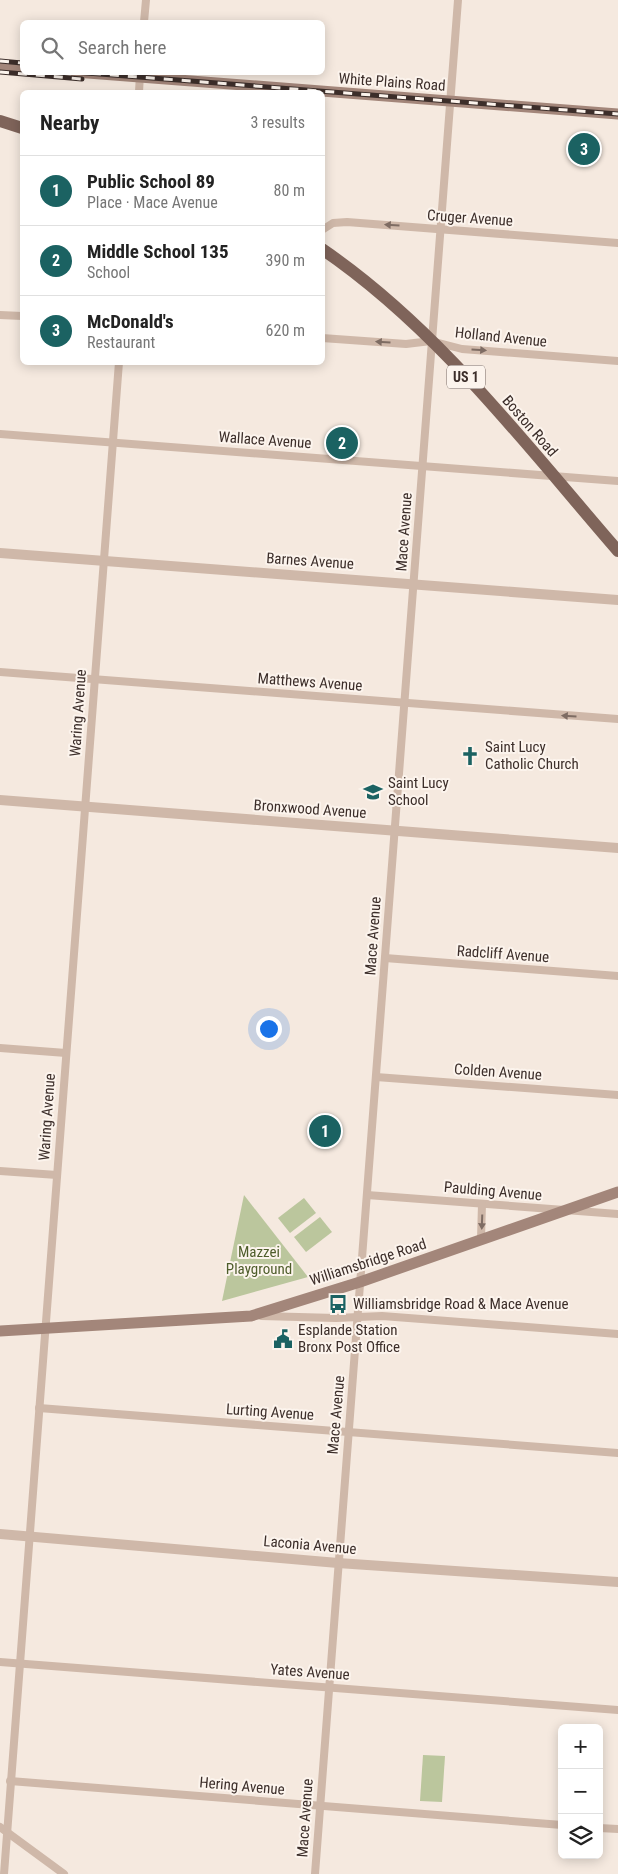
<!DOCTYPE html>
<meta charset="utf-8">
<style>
:root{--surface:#fff;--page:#f2f2f2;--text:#222;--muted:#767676;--line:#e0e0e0;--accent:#1b6262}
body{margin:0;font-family:"Roboto Condensed",sans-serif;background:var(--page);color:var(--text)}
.controls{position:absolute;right:15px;bottom:15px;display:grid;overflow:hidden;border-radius:8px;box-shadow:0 2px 12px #0003}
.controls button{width:45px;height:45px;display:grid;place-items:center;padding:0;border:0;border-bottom:1px solid var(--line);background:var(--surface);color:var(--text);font:25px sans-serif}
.you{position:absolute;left:268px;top:1028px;width:18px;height:18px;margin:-12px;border:4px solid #fff;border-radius:50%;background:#1a73e8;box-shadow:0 0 0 8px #1a73e833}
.badge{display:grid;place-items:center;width:32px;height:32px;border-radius:50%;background:var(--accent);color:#fff;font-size:16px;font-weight:700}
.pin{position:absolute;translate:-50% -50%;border:2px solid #fff;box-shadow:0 1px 5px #0006}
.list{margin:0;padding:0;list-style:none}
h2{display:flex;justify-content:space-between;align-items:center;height:65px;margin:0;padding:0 20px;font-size:21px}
h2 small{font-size:16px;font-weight:400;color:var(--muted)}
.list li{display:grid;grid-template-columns:32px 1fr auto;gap:15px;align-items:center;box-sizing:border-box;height:70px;padding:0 20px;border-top:1px solid var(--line)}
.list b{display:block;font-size:19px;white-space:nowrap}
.list p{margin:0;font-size:16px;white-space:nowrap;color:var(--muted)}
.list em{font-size:16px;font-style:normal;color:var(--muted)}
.icon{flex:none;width:28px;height:28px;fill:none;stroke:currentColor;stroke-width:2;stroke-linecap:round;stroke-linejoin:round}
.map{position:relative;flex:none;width:618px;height:1874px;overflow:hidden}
.search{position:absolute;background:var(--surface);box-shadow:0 2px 12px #0003;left:20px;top:20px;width:305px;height:55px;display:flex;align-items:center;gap:12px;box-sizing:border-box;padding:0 18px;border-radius:8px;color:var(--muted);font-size:19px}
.panel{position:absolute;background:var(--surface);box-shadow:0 2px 12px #0003;left:20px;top:90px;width:305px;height:275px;border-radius:8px}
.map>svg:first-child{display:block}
.green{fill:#bbc69d}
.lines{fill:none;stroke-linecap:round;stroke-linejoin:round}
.minor{stroke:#cfb8a9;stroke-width:8}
.tertiary{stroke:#cfb8a9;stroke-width:10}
.secondary{stroke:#a3867a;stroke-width:11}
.primary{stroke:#7f645a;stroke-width:12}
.rail-casing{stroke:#3c2e2a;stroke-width:5}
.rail{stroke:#fcf4ed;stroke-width:3;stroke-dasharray:9;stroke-linecap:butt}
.oneway{fill:#7e6c63}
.labels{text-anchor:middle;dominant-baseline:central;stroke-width:4;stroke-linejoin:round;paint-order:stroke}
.shield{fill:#fcf4ed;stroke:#766964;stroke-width:1}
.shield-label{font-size:14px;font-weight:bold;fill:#3c2e2a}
.street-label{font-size:15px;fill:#3c2e2a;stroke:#fcf4ed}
.poi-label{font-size:15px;fill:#3c2e2a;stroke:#fcf4ed;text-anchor:start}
.park-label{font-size:15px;fill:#4e5d2b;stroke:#fcf4ed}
</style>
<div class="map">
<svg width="618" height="1874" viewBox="0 0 618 1874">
<rect width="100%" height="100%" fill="#f5e9df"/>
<g class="green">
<polygon points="244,1195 308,1277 222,1301"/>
<polygon points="304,1198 316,1213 290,1233 278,1218"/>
<polygon points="320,1217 332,1232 306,1252 294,1237"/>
<polygon points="423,1755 445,1756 442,1802 420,1801"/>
</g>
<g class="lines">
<g class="minor">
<polyline points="144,22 146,0"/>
<polyline points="139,92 140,74"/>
<polyline points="322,230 333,223 347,222 618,243"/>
<polyline points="0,315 22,316"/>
<polyline points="322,338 406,344 431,341 462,349 618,361"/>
<polyline points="0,434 618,481"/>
<polyline points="0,672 618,719"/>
<polyline points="385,958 618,976"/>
<polyline points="0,1048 66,1053"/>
<polyline points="376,1077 618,1095"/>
<polyline points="0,1171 57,1175"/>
<polyline points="367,1195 618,1214"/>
<polyline points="481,1239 482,1204"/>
<polyline points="261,1316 336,1318 382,1316 618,1334"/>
<polyline points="39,1408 618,1453"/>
<polyline points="0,1662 618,1710"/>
<polyline points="10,1781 562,1825"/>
<polyline points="0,1827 64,1874"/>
<polyline points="599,1828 618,1829"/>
<polyline points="4,1874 119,362"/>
<polyline points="315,1874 458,0"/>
</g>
<g class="tertiary">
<polyline points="0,553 618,600"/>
<polyline points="0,800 618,848"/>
<polyline points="0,1534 338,1563 618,1582"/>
</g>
<g class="secondary">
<polyline points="0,67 22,68"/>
<polyline points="75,72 618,114"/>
<polyline points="0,1331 251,1316 360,1282 618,1192"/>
</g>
<g class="primary">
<polyline points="0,121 22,128"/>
<path d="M322,249C439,329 526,445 618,551"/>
</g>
<g class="rail-casing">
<g id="rail">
<polyline points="0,61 22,63"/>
<polyline points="0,72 82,79"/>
<polyline points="74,72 618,114"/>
</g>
</g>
<use href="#rail" class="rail"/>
</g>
<defs><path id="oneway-solid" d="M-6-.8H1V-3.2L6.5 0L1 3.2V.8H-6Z" transform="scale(1.25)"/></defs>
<g class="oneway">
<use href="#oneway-solid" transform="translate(392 225) rotate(-176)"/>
<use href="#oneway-solid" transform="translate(383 342) rotate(-176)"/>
<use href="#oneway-solid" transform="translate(479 350) rotate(4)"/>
<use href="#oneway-solid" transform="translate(569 716) rotate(-176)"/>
<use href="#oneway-solid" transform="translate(482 1222) rotate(92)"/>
</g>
<defs>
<g id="church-bare" transform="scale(1.5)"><path d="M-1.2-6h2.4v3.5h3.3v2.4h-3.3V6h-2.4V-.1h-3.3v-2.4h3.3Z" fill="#1b6262" stroke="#fcf4ed" stroke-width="2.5" paint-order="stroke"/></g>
<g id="school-bare" transform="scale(1.5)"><path d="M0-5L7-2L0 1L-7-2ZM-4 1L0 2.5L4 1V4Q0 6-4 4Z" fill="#1b6262" stroke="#fcf4ed" stroke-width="2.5" paint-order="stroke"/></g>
<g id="bus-bare" transform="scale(1.5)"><path d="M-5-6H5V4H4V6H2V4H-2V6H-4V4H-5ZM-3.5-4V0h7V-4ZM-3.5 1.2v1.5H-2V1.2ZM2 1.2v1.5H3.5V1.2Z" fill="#1b6262" stroke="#fcf4ed" stroke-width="2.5" paint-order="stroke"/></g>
<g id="civic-bare" transform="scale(1.5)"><path d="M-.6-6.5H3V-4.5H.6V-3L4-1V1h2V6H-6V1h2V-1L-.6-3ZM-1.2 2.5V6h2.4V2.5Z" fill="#1b6262" stroke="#fcf4ed" stroke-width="2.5" paint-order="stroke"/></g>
</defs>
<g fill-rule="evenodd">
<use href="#church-bare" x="470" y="756"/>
<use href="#school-bare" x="373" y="792"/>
<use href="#bus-bare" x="338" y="1304"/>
<use href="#civic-bare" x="283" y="1339"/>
</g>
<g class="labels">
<rect class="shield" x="447" y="365.5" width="38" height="23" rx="4"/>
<g class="shield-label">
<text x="466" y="377">US 1</text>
</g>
<g class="street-label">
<text transform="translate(392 82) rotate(4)">White Plains Road</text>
<text transform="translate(470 218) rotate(4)">Cruger Avenue</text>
<text transform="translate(501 337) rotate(6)">Holland Avenue</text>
<text transform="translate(530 426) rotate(49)">Boston Road</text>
<text transform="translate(265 440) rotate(4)">Wallace Avenue</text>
<text transform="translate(404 532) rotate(-86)">Mace Avenue</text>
<text transform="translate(310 561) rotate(4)">Barnes Avenue</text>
<text transform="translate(310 682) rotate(4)">Matthews Avenue</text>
<text transform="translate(78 713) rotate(-86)">Waring Avenue</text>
<text transform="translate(310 809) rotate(4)">Bronxwood Avenue</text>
<text transform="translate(373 936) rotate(-86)">Mace Avenue</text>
<text transform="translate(503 954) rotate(4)">Radcliff Avenue</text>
<text transform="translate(498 1072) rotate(4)">Colden Avenue</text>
<text transform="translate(47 1117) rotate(-86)">Waring Avenue</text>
<text transform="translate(493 1191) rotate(5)">Paulding Avenue</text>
<text transform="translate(368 1262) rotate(-18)">Williamsbridge Road</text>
<text transform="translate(270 1412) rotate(4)">Lurting Avenue</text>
<text transform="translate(336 1415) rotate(-85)">Mace Avenue</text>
<text transform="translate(310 1545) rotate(5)">Laconia Avenue</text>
<text transform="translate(310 1672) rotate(4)">Yates Avenue</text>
<text transform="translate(242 1786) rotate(5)">Hering Avenue</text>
<text transform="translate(305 1818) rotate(-86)">Mace Avenue</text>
</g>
<g class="poi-label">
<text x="485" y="747">Saint Lucy<tspan x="485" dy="17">Catholic Church</tspan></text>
<text x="388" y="783">Saint Lucy<tspan x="388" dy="17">School</tspan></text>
<text x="353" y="1304">Williamsbridge Road &amp; Mace Avenue</text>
<text x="298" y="1330">Esplande Station<tspan x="298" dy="17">Bronx Post Office</tspan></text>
</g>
<g class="park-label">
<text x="259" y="1252">Mazzei<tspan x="259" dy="17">Playground</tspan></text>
</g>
</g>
</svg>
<div class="controls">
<button>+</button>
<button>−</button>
<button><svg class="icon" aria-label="layers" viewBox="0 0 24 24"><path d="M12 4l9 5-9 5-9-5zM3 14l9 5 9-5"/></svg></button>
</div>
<div class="you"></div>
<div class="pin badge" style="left:325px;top:1131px">1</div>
<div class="pin badge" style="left:342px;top:443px">2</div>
<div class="pin badge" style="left:584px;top:149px">3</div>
<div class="search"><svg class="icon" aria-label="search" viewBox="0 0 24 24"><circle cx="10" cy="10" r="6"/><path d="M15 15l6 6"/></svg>Search here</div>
<section class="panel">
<h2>Nearby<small>3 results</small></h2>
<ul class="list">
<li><span class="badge">1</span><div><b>Public School 89</b><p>Place · Mace Avenue</p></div><em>80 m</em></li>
<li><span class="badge">2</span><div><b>Middle School 135</b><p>School</p></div><em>390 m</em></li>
<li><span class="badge">3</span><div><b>McDonald's</b><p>Restaurant</p></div><em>620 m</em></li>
</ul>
</section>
</div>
